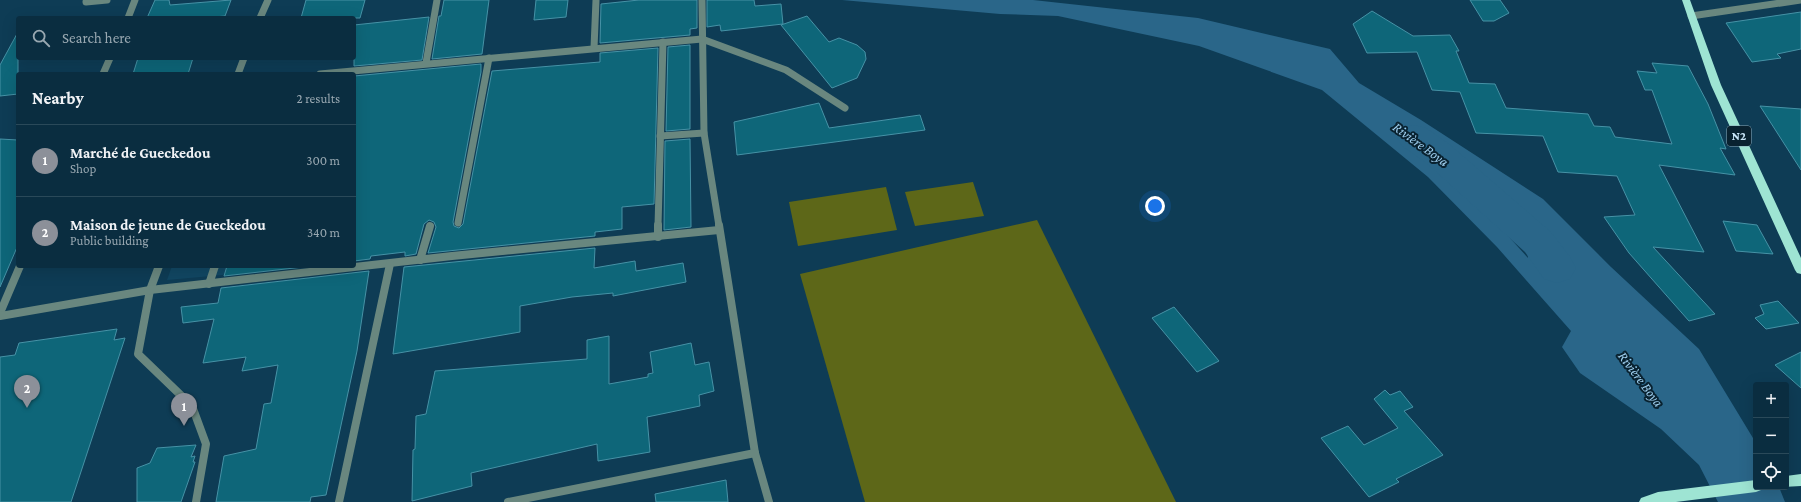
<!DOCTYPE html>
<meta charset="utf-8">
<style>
:root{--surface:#0a2d40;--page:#133547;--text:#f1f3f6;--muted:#99a8b1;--line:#2a4959;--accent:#8c9099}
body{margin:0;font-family:"Crimson Pro",serif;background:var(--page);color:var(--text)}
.controls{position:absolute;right:12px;bottom:12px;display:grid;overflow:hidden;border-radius:4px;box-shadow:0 4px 16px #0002}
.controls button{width:36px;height:36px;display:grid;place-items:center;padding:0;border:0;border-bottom:1px solid var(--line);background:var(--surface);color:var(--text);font:20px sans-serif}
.you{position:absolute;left:1155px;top:206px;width:14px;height:14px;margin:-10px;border:3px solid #fff;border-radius:50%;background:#1a73e8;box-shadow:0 0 0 6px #1a73e833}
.badge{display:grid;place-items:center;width:26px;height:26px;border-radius:50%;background:var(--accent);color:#fff;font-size:13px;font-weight:700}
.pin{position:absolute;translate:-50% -33px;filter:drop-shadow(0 1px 2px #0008)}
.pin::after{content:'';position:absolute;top:21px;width:14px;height:12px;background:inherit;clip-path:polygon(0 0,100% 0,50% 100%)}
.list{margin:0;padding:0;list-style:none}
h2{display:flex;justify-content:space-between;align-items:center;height:52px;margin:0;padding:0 16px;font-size:17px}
h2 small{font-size:13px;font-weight:400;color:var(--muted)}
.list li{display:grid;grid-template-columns:26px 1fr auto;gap:12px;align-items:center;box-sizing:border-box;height:72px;padding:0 16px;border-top:1px solid var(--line)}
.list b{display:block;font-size:15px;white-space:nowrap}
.list p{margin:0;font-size:13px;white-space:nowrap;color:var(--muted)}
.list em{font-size:13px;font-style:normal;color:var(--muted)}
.icon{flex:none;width:22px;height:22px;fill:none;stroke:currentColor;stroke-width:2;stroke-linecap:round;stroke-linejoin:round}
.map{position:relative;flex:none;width:1801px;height:502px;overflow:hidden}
.search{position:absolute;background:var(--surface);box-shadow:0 4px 16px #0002;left:16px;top:16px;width:340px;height:44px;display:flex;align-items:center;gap:10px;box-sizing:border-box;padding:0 14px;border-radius:4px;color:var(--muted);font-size:15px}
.panel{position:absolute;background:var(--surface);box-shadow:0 4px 16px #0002;left:16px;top:72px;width:340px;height:196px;border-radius:4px}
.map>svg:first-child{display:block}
.built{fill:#114763}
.green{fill:#5d6718}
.water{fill:#2a6689;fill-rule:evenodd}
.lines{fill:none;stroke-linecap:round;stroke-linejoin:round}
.river{fill:#2a6689;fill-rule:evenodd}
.building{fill:#0e6679;stroke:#4692a6}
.service-far1{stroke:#69877f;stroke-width:7}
.service{stroke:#69877f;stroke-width:8}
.minor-far1{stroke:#69877f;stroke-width:7}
.minor{stroke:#69877f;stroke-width:8}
.trunk{fill:#9ee4d3;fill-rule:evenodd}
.labels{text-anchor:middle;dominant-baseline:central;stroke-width:4;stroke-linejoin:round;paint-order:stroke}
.shield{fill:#092230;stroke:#8eaabb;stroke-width:1}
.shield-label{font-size:12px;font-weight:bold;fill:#c7e4f7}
.water-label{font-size:14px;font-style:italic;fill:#9eceee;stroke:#092230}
</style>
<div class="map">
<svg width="1801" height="502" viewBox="0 0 1801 502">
<rect width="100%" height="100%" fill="#0e3c55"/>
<polygon class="built" points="172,266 322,266 167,280"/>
<g class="green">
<polygon points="973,182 984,216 915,226 905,192"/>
<polygon points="886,187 897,230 798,246 789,202"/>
<polygon points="1037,220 1176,502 865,502 800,274"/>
</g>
<path class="water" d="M842,0H1033L1198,18L1330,49L1359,83L1421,120L1543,199L1611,267L1699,349L1756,443V487H1779L1785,502H1718L1699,465L1661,429L1580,373L1562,347L1571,331L1497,247L1428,177L1322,90L1199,46L1058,16L1000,14ZM1450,168H1455L1516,209L1524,225L1528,258L1451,173Z"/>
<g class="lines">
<polygon class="river" points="1414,125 1426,128 1449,144 1551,232 1570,257 1576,268 1570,279 1557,283 1544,279 1525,252 1425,162 1402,146 1397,137 1402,128"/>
</g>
<g class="building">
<polygon points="155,0 169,0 170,5 231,0 225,16 203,18 147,18"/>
<polygon points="306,0 365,0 360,18 301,18"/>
<polygon points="444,0 489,0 482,54 432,59 439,16 441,16"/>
<polygon points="536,0 568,0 566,17 534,20"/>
<polygon points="639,0 697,0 697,28 690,29 690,35 600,43 601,4"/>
<polygon points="707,0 754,0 755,6 781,4 783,24 721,31 720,25 707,27"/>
<polygon points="1470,0 1500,0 1509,13 1494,21 1483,21"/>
<polygon points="1372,11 1413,36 1450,35 1459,51 1456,51 1469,83 1495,84 1506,108 1588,114 1594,126 1610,127 1615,137 1672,144 1652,90 1645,90 1637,71 1657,73 1652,63 1688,66 1708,104 1726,149 1720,148 1735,175 1659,165 1704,252 1653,247 1715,314 1689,321 1629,253 1604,217 1635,215 1617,176 1558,172 1543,136 1476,133 1460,92 1432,90 1417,52 1367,53 1353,24"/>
<polygon points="1801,12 1801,49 1777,54 1781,58 1752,62 1726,23"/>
<polygon points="807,16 829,42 839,38 857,45 865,52 866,59 857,78 832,88 781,25"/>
<polygon points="429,17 422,60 354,66 354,25"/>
<polygon points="18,32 18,94 0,96 0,65"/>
<polygon points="690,45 690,129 666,131 668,47"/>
<polygon points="658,48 654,204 622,207 622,229 595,232 595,236 428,253 436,227 434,222 429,220 424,224 416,254 405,256 405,252 371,256 370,259 354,261 354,76 481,64 481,72 453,222 454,226 459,228 463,224 492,71 600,62 600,53"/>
<polygon points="138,58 193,58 188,74 133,74"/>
<polygon points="819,103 829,128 920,115 925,130 737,155 734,122"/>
<polygon points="1760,106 1801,109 1801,170"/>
<polygon points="0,139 18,140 18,245 0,287"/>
<polygon points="690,139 691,227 664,230 665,141"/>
<polygon points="1723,221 1757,225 1773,254 1736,251"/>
<polygon points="595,248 594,268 635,261 636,271 683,263 686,282 613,296 613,293 572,297 520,306 520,332 393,354 404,267"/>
<polygon points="227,266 312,266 224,276"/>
<polygon points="369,271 357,351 326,495 311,497 310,502 216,502 224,456 256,449 264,404 271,403 278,365 242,371 246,357 203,363 214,319 183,323 181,307 218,303 221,288"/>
<polygon points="1778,301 1799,323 1766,329 1755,318 1764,314 1760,305"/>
<polygon points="1174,307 1219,361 1197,372 1152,318"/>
<polygon points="117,329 114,340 125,338 71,502 0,502 0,357 15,355 19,343"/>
<polygon points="609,336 609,384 648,377 648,374 653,373 650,352 691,343 695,365 709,362 714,391 699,395 700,406 647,417 650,452 598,461 597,444 471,473 472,486 412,501 413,450 415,449 416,416 426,414 435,371 587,359 587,340"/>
<polygon points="1801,352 1801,388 1775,365"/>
<polygon points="1385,390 1390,395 1400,391 1413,407 1404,411 1443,455 1396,479 1399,482 1369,497 1321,438 1348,426 1364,445 1398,428 1374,399"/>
<polygon points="196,445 191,457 195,456 193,462 195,462 181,502 137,502 137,468 150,463 157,448"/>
<polygon points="726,480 728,502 656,502 655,494"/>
</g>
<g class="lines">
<g class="service-far1">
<polyline points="86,2 107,0"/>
<polyline points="128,18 135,0"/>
<polyline points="702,39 786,70 845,108"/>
<polyline points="103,74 110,58"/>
<polyline points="660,136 704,133"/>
<polyline points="458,223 489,58"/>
<polyline points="658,226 663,42"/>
</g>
<g class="service">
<polyline points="658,225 658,237"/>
<polyline points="420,260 430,226"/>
<polyline points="209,284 215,266"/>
<polyline points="150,290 138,354 192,406 206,444 196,502"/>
<polyline points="0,313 20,266"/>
</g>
<g class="minor-far1">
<polyline points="702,0 704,133 719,226"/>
<polyline points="1691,16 1801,0"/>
<polyline points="260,18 268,0"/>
<polyline points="594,48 596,0"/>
<polyline points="426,63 437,0"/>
<polyline points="238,74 244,58"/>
<polyline points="320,74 702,39"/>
</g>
<g class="minor">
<polyline points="719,225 755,453 769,502"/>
<polyline points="150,290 159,266"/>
<polyline points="0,316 150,290 452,256 719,230"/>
<polyline points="339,502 390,264"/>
<polyline points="508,502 755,453"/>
</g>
<g class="trunk">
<polygon points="1682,0 1690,0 1721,85 1801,258 1801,274 1797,273 1795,270 1711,85"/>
<polygon points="1801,474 1801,486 1783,487 1786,487 1786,476"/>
<polygon points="1756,480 1756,487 1762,487 1761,490 1756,492 1676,502 1639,502 1641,498 1658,492"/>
</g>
</g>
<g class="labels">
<rect class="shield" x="1727" y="126" width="24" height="20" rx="3"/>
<g class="shield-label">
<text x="1739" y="136">N2</text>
</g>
<g class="water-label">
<text transform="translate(1421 144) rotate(36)">Rivière Boya</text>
<text transform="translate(1641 379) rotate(53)">Rivière Boya</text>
</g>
</g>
</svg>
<div class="controls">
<button>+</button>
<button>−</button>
<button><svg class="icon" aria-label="locate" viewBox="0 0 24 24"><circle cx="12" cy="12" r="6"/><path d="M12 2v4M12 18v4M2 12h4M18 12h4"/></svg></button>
</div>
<div class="you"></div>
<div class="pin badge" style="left:184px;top:426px">1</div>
<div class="pin badge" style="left:27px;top:408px">2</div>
<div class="search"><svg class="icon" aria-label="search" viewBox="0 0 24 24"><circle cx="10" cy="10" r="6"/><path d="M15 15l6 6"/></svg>Search here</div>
<section class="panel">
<h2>Nearby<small>2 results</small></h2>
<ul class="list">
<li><span class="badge">1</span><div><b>Marché de Gueckedou</b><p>Shop</p></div><em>300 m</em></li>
<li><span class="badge">2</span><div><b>Maison de jeune de Gueckedou</b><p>Public building</p></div><em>340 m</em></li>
</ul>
</section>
</div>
